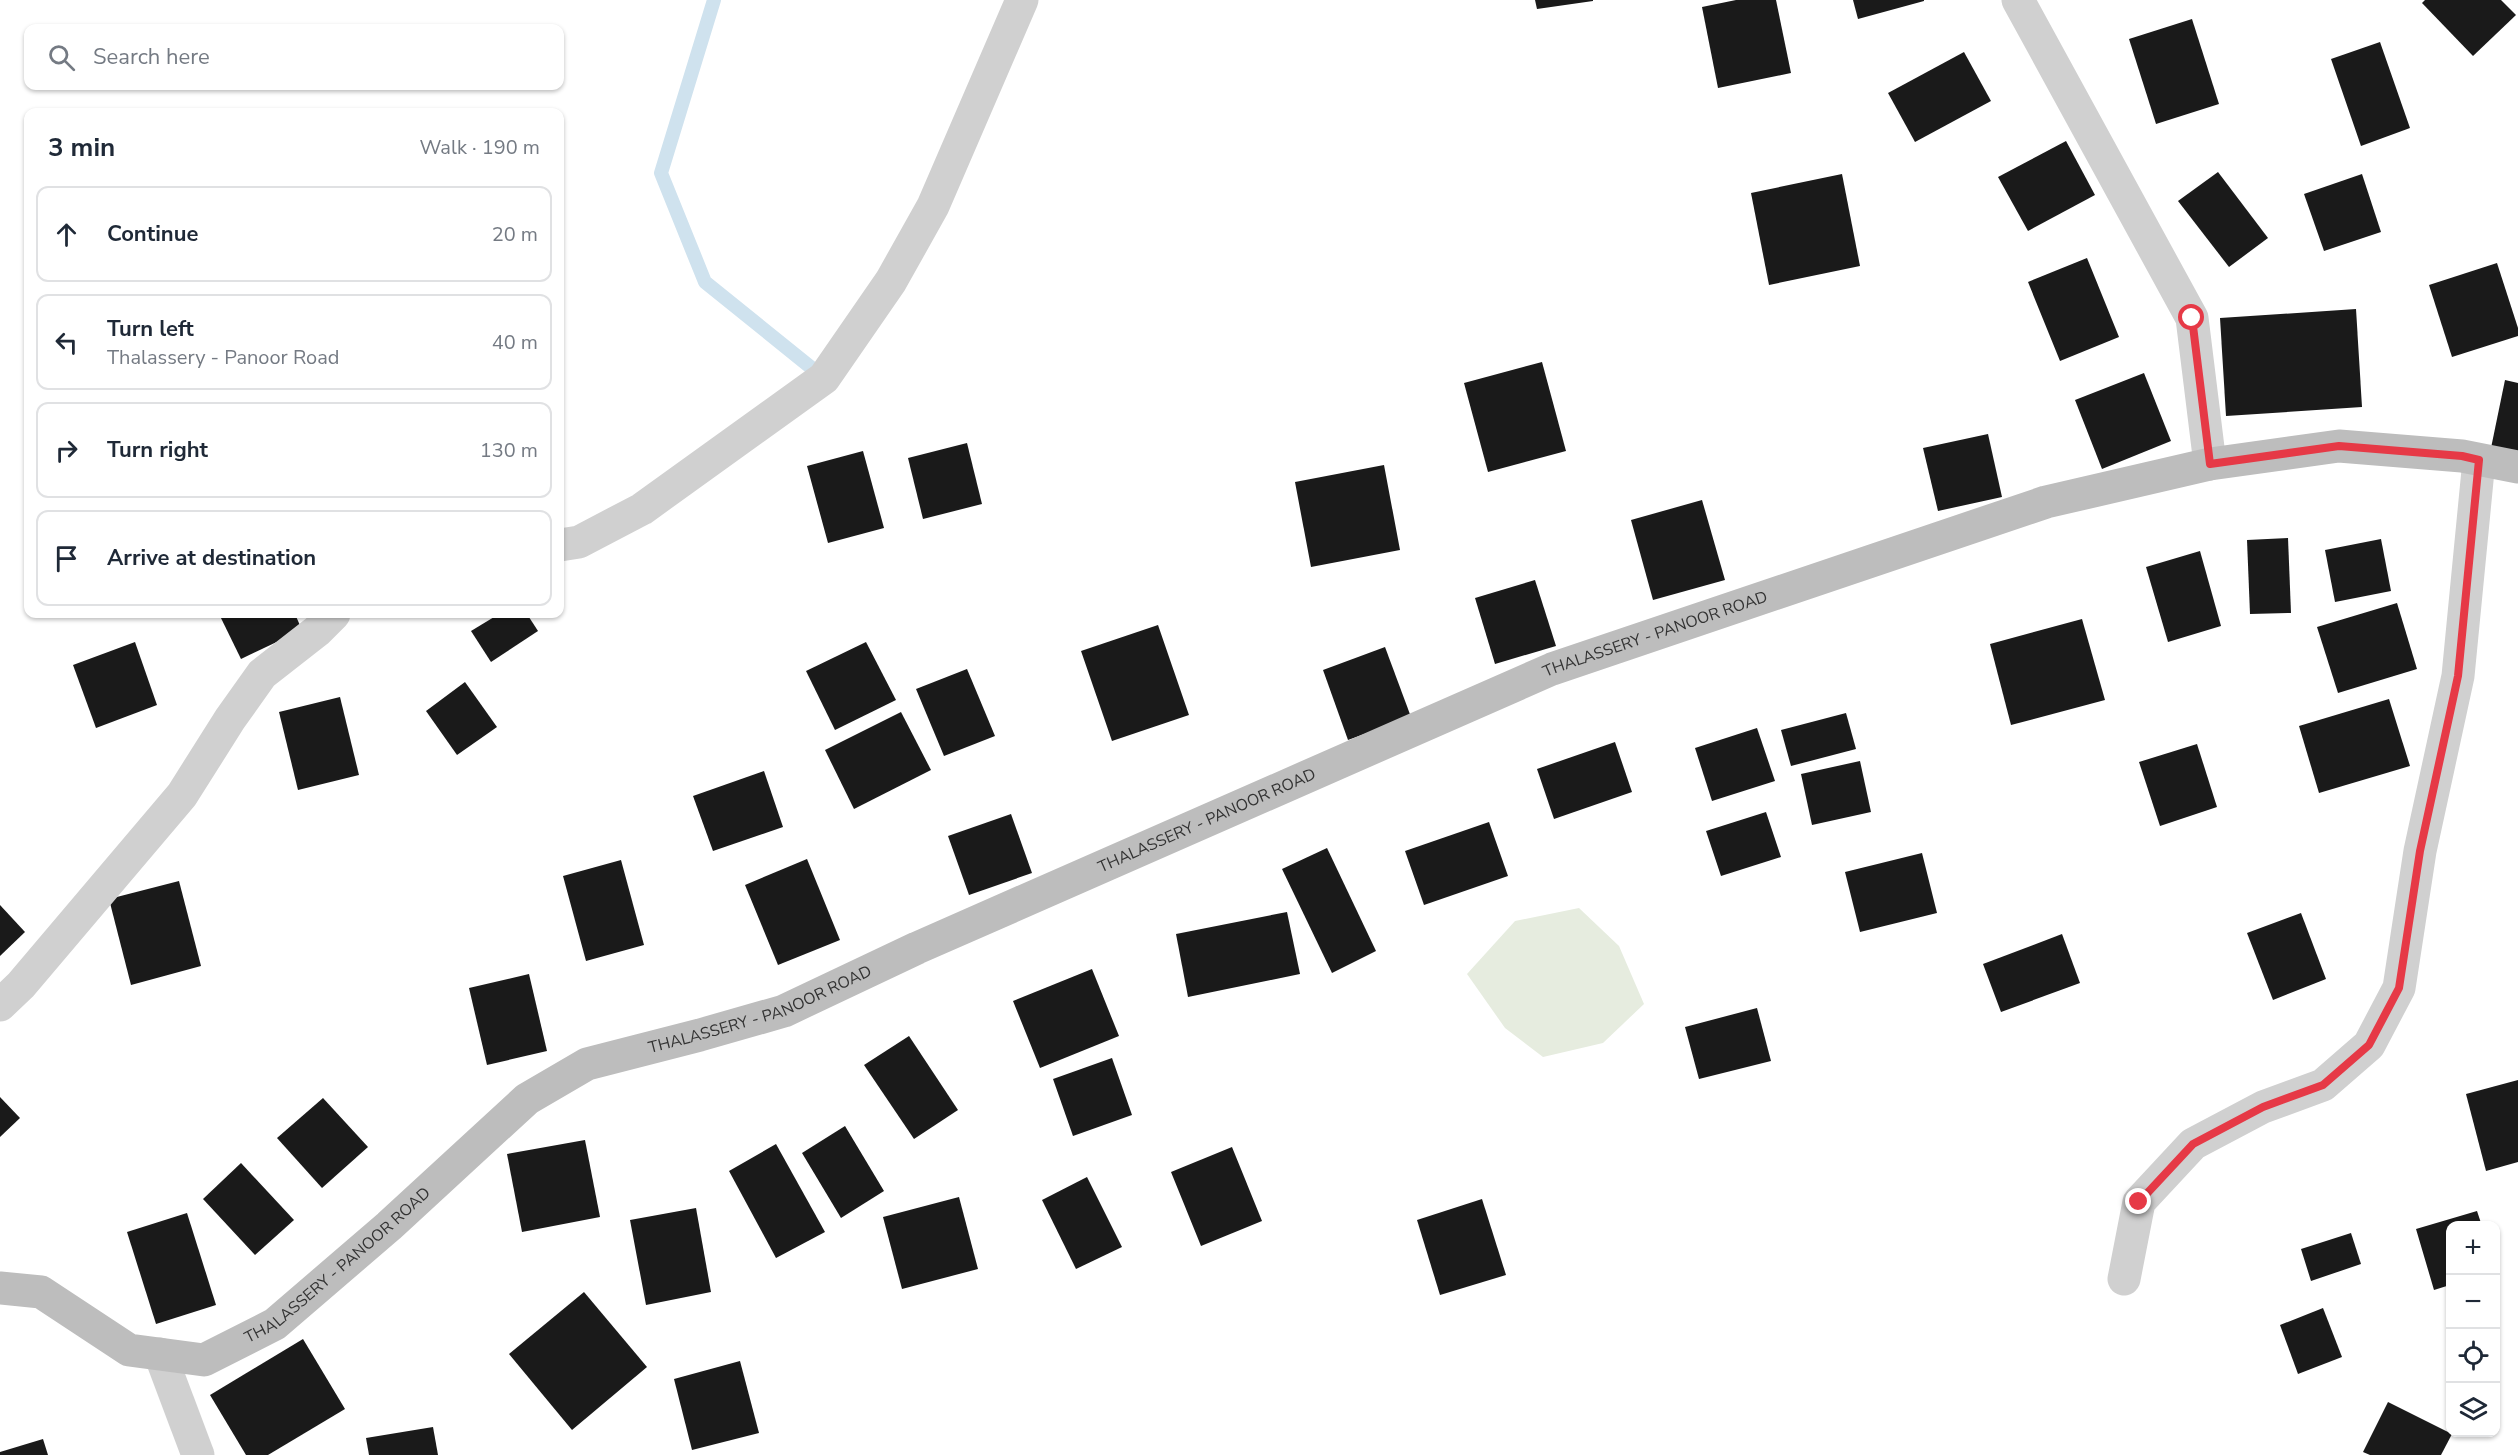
<!DOCTYPE html>
<meta charset="utf-8">
<style>
:root{--surface:#fff;--page:#f6f6f7;--text:#1f2937;--muted:#747a83;--line:#e0e1e3}
body{margin:0;font-family:"Nunito Sans",sans-serif;background:var(--page);color:var(--text)}
.controls{position:absolute;right:18px;bottom:18px;display:grid;overflow:hidden;border-radius:12px;box-shadow:0 2px 4px #0004}
.controls button{width:54px;height:54px;display:grid;place-items:center;padding:0;border:0;border-bottom:2px solid var(--line);background:var(--surface);color:var(--text);font:30px sans-serif}
.stop{position:absolute;width:18px;height:18px;margin:-14px;border:4px solid #e63946;border-radius:50%;background:#fff}
.stop.end{background:#e63946;border-color:#fff;box-shadow:0 2px 6px #0008}
.list{margin:0;padding:0;list-style:none}
h2{display:flex;justify-content:space-between;align-items:center;height:78px;margin:0;padding:0 24px;font-size:26px}
h2 small{font-size:20px;font-weight:400;color:var(--muted)}
.list li{display:grid;grid-template-columns:39px 1fr auto;gap:18px;align-items:center;box-sizing:border-box;height:96px;margin:0 12px 12px;padding:0 12px;border:2px solid var(--line);border-radius:12px}
.list b{display:block;font-size:22px;white-space:nowrap}
.list p{margin:0;font-size:20px;white-space:nowrap;color:var(--muted)}
.list em{font-size:20px;font-style:normal;color:var(--muted)}
.icon{flex:none;width:33px;height:33px;fill:none;stroke:currentColor;stroke-width:2;stroke-linecap:round;stroke-linejoin:round}
.map{position:relative;flex:none;width:2518px;height:1455px;overflow:hidden}
.search{position:absolute;background:var(--surface);box-shadow:0 2px 4px #0004;left:24px;top:24px;width:540px;height:66px;display:flex;align-items:center;gap:15px;box-sizing:border-box;padding:0 21px;border-radius:12px;color:var(--muted);font-size:22px}
.panel{position:absolute;background:var(--surface);box-shadow:0 2px 4px #0004;left:24px;top:108px;width:540px;height:510px;border-radius:12px}
.map>svg:first-child{display:block}
.green{fill:#e6ecdf}
.lines{fill:none;stroke-linecap:round;stroke-linejoin:round}
.stream{stroke:#cfe2ee;stroke-width:14}
.building{fill:#1a1a1a}
.street{stroke:#d0d0d0;stroke-width:33}
.secondary{stroke:#bdbdbd;stroke-width:33}
.route{stroke:#e63946;stroke-width:8}
.labels{text-anchor:middle;dominant-baseline:central;stroke-width:6;stroke-linejoin:round;paint-order:stroke}
.street-label{font-size:16px;fill:#333;stroke:#fff}
</style>
<div class="map">
<svg width="2518" height="1455" viewBox="0 0 2518 1455">
<rect width="100%" height="100%" fill="#fff"/>
<polygon class="green" points="1579,908 1619,946 1644,1004 1603,1043 1543,1057 1505,1028 1467,974 1515,921"/>
<g class="lines">
<polyline class="stream" points="714,0 661,173 705,282 824,378"/>
</g>
<g class="building">
<polygon points="1535,0 1593,0 1593,1 1537,9"/>
<polygon points="1736,0 1776,0 1791,73 1718,88 1702,7"/>
<polygon points="1853,0 1924,0 1924,1 1858,19"/>
<polygon points="2425,0 2501,0 2516,15 2473,56 2422,3"/>
<polygon points="2192,19 2219,104 2156,124 2129,39"/>
<polygon points="2380,42 2410,128 2361,146 2331,59"/>
<polygon points="1964,52 1991,101 1915,142 1888,93"/>
<polygon points="2066,141 2095,195 2028,231 1998,177"/>
<polygon points="2218,172 2268,238 2229,267 2178,201"/>
<polygon points="1842,174 1860,266 1769,285 1751,193"/>
<polygon points="2362,174 2381,232 2324,251 2304,194"/>
<polygon points="2087,258 2119,337 2060,361 2028,282"/>
<polygon points="2497,263 2518,328 2518,336 2452,357 2429,285"/>
<polygon points="2356,309 2362,407 2226,416 2220,318"/>
<polygon points="1542,362 1566,451 1488,472 1464,383"/>
<polygon points="2144,373 2171,441 2102,469 2075,400"/>
<polygon points="2505,380 2518,383 2518,453 2491,448"/>
<polygon points="1988,434 2002,497 1938,511 1923,448"/>
<polygon points="967,443 982,504 923,519 908,458"/>
<polygon points="863,451 884,528 828,543 807,466"/>
<polygon points="1384,465 1400,550 1311,567 1295,482"/>
<polygon points="1702,500 1725,580 1653,600 1631,520"/>
<polygon points="2288,538 2291,613 2250,614 2247,540"/>
<polygon points="2381,539 2391,591 2335,602 2325,550"/>
<polygon points="2200,551 2221,626 2168,642 2146,567"/>
<polygon points="1535,580 1556,646 1495,664 1475,598"/>
<polygon points="2397,603 2417,669 2338,693 2317,627"/>
<polygon points="219,614 295,614 302,630 241,659"/>
<polygon points="499,614 527,614 538,631 491,662 471,631"/>
<polygon points="2082,619 2105,700 2011,725 1990,644"/>
<polygon points="1158,625 1189,715 1112,741 1081,651"/>
<polygon points="135,642 157,705 96,728 73,665"/>
<polygon points="866,642 896,700 835,730 806,671"/>
<polygon points="1385,647 1411,717 1348,740 1323,670"/>
<polygon points="967,669 995,736 944,756 916,689"/>
<polygon points="465,682 497,727 457,755 426,711"/>
<polygon points="340,697 359,775 298,790 279,712"/>
<polygon points="2389,699 2410,766 2319,793 2299,726"/>
<polygon points="901,712 931,770 854,809 825,750"/>
<polygon points="1846,713 1856,749 1791,766 1781,730"/>
<polygon points="1757,728 1775,781 1712,801 1695,748"/>
<polygon points="1615,742 1632,792 1554,819 1537,769"/>
<polygon points="2197,744 2217,807 2160,826 2139,762"/>
<polygon points="1860,761 1871,812 1812,825 1801,774"/>
<polygon points="764,771 783,827 713,851 693,796"/>
<polygon points="1766,812 1781,857 1721,876 1706,831"/>
<polygon points="1011,814 1032,873 969,895 948,836"/>
<polygon points="1489,822 1508,876 1424,905 1405,851"/>
<polygon points="1327,848 1376,951 1332,973 1282,869"/>
<polygon points="1922,853 1937,913 1860,932 1845,872"/>
<polygon points="807,859 840,940 778,965 745,885"/>
<polygon points="621,860 644,945 586,961 563,876"/>
<polygon points="179,881 201,966 131,985 109,899"/>
<polygon points="0,905 25,932 0,956"/>
<polygon points="1287,912 1300,974 1188,997 1176,934"/>
<polygon points="2301,913 2326,979 2273,1000 2247,933"/>
<polygon points="2062,934 2080,983 2001,1012 1983,964"/>
<polygon points="1092,969 1119,1036 1040,1068 1013,1001"/>
<polygon points="529,974 547,1051 487,1065 469,988"/>
<polygon points="1757,1008 1771,1061 1699,1079 1685,1027"/>
<polygon points="909,1036 958,1110 914,1139 864,1065"/>
<polygon points="1112,1058 1132,1115 1073,1136 1053,1079"/>
<polygon points="2518,1080 2518,1162 2486,1171 2466,1094"/>
<polygon points="0,1097 20,1118 0,1137"/>
<polygon points="323,1098 368,1147 322,1188 277,1138"/>
<polygon points="845,1126 884,1191 841,1218 802,1153"/>
<polygon points="585,1140 600,1217 522,1232 507,1154"/>
<polygon points="776,1144 825,1232 776,1258 729,1171"/>
<polygon points="1232,1147 1262,1221 1201,1246 1171,1172"/>
<polygon points="241,1163 294,1220 255,1255 203,1199"/>
<polygon points="1087,1177 1122,1247 1076,1269 1042,1200"/>
<polygon points="959,1197 978,1269 902,1289 883,1217"/>
<polygon points="1482,1199 1506,1275 1440,1295 1417,1220"/>
<polygon points="696,1208 711,1292 646,1305 630,1220"/>
<polygon points="2477,1211 2482,1226 2450,1226 2450,1285 2434,1290 2416,1229"/>
<polygon points="187,1213 216,1305 156,1324 127,1232"/>
<polygon points="2351,1233 2361,1264 2311,1281 2301,1249"/>
<polygon points="584,1292 647,1367 572,1430 509,1354"/>
<polygon points="2323,1308 2342,1357 2298,1374 2280,1325"/>
<polygon points="303,1339 345,1409 268,1455 246,1455 210,1395"/>
<polygon points="740,1361 759,1433 692,1450 674,1379"/>
<polygon points="2388,1402 2452,1434 2441,1455 2370,1455 2363,1452"/>
<polygon points="433,1427 438,1455 369,1455 366,1438"/>
<polygon points="43,1439 48,1455 0,1455 0,1452"/>
</g>
<g class="lines">
<g class="street">
<polyline points="2018,0 2192,318 2210,464"/>
<polyline points="560,545 579,542 642,509 824,378 891,281 933,206 1022,0"/>
<polyline points="0,1005 21,985 182,795 230,719 262,674 317,631 334,614"/>
<polyline points="2124,1279 2139,1202 2193,1144 2263,1107 2323,1085 2369,1045 2399,988 2420,851 2458,676 2479,460"/>
<polyline points="160,1354 198,1455"/>
</g>
<path class="secondary" id="s1" d="M0,1288L41,1292L129,1350L204,1360L275,1324L389,1226L527,1099L587,1064L700,1035L784,1011L917,948L1552,669L2046,502L2210,464L2339,446L2462,456L2518,467"/>
</g>
<g class="lines">
<polyline class="route" points="2139,1202 2193,1144 2263,1107 2323,1085 2369,1045 2399,988 2420,851 2458,676 2479,460 2462,456 2339,446 2210,464 2192,318"/>
</g>
<g class="labels">
<g class="street-label">
<text stroke="none"><textPath href="#s1" startOffset="1863">THALASSERY - PANOOR ROAD</textPath></text>
<text stroke="none"><textPath href="#s1" startOffset="1377">THALASSERY - PANOOR ROAD</textPath></text>
<text stroke="none"><textPath href="#s1" startOffset="891">THALASSERY - PANOOR ROAD</textPath></text>
<text stroke="none"><textPath href="#s1" startOffset="387">THALASSERY - PANOOR ROAD</textPath></text>
</g>
</g>
</svg>
<div class="controls">
<button>+</button>
<button>−</button>
<button><svg class="icon" aria-label="locate" viewBox="0 0 24 24"><circle cx="12" cy="12" r="6"/><path d="M12 2v4M12 18v4M2 12h4M18 12h4"/></svg></button>
<button><svg class="icon" aria-label="layers" viewBox="0 0 24 24"><path d="M12 4l9 5-9 5-9-5zM3 14l9 5 9-5"/></svg></button>
</div>
<div class="stop" style="left:2192px;top:318px"></div>
<div class="stop end" style="left:2139px;top:1202px"></div>
<div class="search"><svg class="icon" aria-label="search" viewBox="0 0 24 24"><circle cx="10" cy="10" r="6"/><path d="M15 15l6 6"/></svg>Search here</div>
<section class="panel">
<h2>3 min<small>Walk · 190 m</small></h2>
<ul class="list">
<li><svg class="icon" aria-label="ahead" viewBox="0 0 24 24"><path d="M12 20V5M6 11l6-6 6 6"/></svg><div><b>Continue</b></div><em>20 m</em></li>
<li><svg class="icon" aria-label="left" viewBox="0 0 24 24"><path d="M17 20v-9H6M10 6l-5 5 5 5"/></svg><div><b>Turn left</b><p>Thalassery - Panoor Road</p></div><em>40 m</em></li>
<li><svg class="icon" aria-label="right" viewBox="0 0 24 24"><path d="M7 20v-9h11M14 6l5 5-5 5"/></svg><div><b>Turn right</b></div><em>130 m</em></li>
<li><svg class="icon" aria-label="arrive" viewBox="0 0 24 24"><path d="M6 21V4h12l-3 4 3 4H6"/></svg><div><b>Arrive at destination</b></div></li>
</ul>
</section>
</div>
